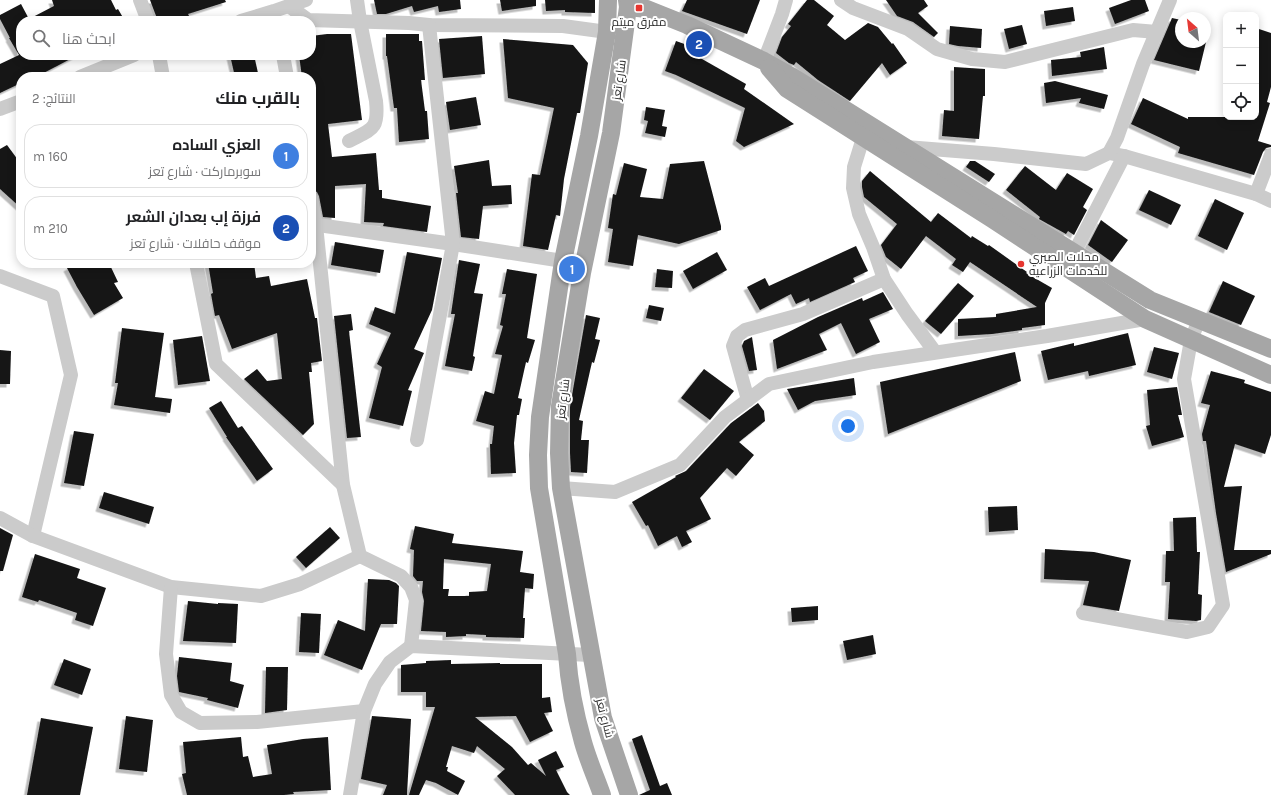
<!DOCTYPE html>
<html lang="ar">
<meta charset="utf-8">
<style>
:root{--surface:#fff;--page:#f2f2f2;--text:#202124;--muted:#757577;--line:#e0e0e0;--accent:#e63630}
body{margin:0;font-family:Karla,Cairo,sans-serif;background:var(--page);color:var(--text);direction:rtl}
.controls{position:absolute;right:12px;top:12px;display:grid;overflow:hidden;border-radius:8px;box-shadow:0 2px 10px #0003}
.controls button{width:36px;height:36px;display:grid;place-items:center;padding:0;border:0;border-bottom:1px solid var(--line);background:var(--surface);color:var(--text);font:20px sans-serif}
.compass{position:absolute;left:1175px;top:12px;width:36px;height:36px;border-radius:50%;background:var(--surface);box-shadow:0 2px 10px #0003;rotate:332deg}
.you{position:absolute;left:848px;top:426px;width:14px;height:14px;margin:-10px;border:3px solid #fff;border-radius:50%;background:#1a73e8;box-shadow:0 0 0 6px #1a73e833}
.badge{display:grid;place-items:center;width:26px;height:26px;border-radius:50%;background:var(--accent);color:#fff;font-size:13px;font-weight:700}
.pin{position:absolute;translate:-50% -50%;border:2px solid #fff;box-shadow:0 1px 4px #0006}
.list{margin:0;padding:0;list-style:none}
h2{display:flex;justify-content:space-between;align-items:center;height:52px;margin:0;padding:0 16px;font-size:17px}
h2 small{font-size:13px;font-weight:400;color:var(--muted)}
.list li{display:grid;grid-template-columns:26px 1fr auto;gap:12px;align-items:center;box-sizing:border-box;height:64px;margin:0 8px 8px;padding:0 8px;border:1px solid var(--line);border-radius:16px}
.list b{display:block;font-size:15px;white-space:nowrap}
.list p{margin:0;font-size:13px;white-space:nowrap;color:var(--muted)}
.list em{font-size:13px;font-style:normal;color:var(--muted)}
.icon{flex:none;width:22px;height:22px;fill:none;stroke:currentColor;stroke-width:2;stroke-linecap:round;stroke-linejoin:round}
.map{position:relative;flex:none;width:1271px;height:795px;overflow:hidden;direction:ltr}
.search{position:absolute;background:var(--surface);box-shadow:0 2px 10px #0003;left:16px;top:16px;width:300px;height:44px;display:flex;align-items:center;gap:10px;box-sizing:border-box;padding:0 14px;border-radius:16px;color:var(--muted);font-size:15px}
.panel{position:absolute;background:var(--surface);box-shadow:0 2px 10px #0003;left:16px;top:72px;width:300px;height:196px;border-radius:16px;direction:rtl}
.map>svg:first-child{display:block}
.building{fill:#151515;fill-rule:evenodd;filter:url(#shadow)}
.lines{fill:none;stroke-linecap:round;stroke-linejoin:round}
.minor{stroke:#cbcbcb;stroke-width:14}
.major{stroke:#a6a6a6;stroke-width:18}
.poi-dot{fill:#e63630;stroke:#fff;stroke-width:1.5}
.labels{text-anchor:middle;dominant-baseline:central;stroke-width:4;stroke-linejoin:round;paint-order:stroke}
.poi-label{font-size:12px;fill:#2e2e2e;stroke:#fff}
.street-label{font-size:12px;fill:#2e2e2e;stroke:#fff}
</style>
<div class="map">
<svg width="1271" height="795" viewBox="0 0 1271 795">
<defs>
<filter id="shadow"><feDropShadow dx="-3.5" dy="3.5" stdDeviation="0" flood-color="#0004"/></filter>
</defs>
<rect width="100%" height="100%" fill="#fff"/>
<g class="building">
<polygon points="52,0 111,0 116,10 118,9 125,21 21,21 21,55 78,55 36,77 21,77 21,83 0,93 0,64 19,55 9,38 10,38 0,19 0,15 21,4 29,19 54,6"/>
<polygon points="150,0 225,0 226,2 188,14 189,16 175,21 158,21"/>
<polygon points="374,0 460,0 461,9 439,12 438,6 414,12 412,6 386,14 377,14"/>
<polygon points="500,0 536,0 536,6 502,11"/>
<polygon points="545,0 595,0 595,13 565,12 565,10 546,11"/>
<polygon points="687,0 760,0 747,34 682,11"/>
<polygon points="807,0 814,0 834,16 827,25 845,40 868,23 878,27 892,44 893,43 907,63 890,75 882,63 850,101 818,80 796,62 794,65 789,63 776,53 782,37 791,26 788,24"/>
<polygon points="886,0 924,0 928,6 918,13 938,33 934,37 913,22 897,16"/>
<polygon points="1131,0 1145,0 1149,11 1115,24 1109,8"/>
<polygon points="1073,7 1075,21 1046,26 1044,11"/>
<polygon points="1172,18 1181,20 1181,42 1206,42 1199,71 1154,60"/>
<polygon points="1022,25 1027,44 1009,49 1004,29"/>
<polygon points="950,26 982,29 981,48 958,46 949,44"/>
<polygon points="1256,28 1271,33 1271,87 1267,102 1270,103 1258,141 1271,145 1271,147 1266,148 1263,152 1254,175 1178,153 1180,147 1131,124 1143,98 1188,119 1188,117 1256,117"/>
<polygon points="327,34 351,34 362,120 328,124 332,157 376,153 379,190 382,190 382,198 431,206 427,232 383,226 384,223 364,222 366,184 335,186 335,218 323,217 319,196 317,192 313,190 311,173 311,77 302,77 299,55 311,55 311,36"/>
<polygon points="386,34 419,34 419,41 422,41 425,80 421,80 425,111 427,111 429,139 399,142 397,108 394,108 387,56 386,56"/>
<polygon points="482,36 485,74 443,78 439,39"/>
<polygon points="503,39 573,45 588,63 580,113 577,113 564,179 560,216 556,215 548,250 523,246 532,174 540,175 554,108 508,98"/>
<polygon points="676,41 690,46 688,51 746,84 744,89 794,124 744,147 736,141 745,108 676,75 665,71"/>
<polygon points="1104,47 1107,69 1052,76 1051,60 1081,57 1080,52"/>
<polygon points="230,55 254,55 258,73 241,77 235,77"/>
<polygon points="954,67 985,69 985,96 983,96 979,139 942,136 944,110 954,111"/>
<polygon points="1055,81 1108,95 1104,109 1079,103 1081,98 1046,103 1044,83"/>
<polygon points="476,97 481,125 450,130 446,102"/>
<polygon points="646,107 665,110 662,126 667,127 665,137 645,133 648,121 644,120"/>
<polygon points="7,145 21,164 21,208 0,189 0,149"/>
<polygon points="489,160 492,186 511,185 512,204 483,206 479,239 461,237 456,193 458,193 454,166"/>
<polygon points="704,161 721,226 721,230 679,244 638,235 633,266 608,262 613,229 608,228 613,194 616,195 624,163 647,169 640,197 663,199 670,164"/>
<polygon points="970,161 975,161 995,174 989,182 966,167"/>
<polygon points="1025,166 1056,190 1067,173 1093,189 1083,207 1087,210 1074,235 1068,231 1066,234 1039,219 1040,217 1006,190"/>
<polygon points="870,171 931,222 938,213 971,238 972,236 988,246 989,245 1027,272 1026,273 1052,288 1045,303 1045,325 1022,328 1022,330 992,334 958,336 958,319 996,317 996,314 1037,307 970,262 963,272 952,265 956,259 926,236 901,269 886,257 881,245 897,224 864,197 862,187 862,181"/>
<polygon points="1149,190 1181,205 1171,225 1139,210"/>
<polygon points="1215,199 1244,213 1227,250 1198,236"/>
<polygon points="1101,220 1128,240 1112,262 1088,245"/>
<polygon points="335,242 384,250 380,273 331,265"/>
<polygon points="856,246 868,271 853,278 855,282 810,302 809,298 796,304 791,294 760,310 747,287 765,278 769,286"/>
<polygon points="407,252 442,258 432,310 414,349 424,353 408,390 412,391 403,426 369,418 382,367 377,364 391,333 369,324 375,307 395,314"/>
<polygon points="717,252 727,270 693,289 683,271"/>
<polygon points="459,260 480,264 474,293 483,294 473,356 475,357 472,371 445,366 455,314 451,314"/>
<polygon points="76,263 109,263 118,282 114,283 123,298 94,315 77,287 67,268"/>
<polygon points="208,263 254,263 256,278 269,276 271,286 307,279 315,318 317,318 322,361 311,363 312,372 309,372 314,424 303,435 244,379 257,369 267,381 282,379 277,333 232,349 219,315 215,316 211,294 213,293"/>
<polygon points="507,269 537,274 527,338 535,340 528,363 526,362 518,398 522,399 519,415 517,415 514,443 516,473 491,474 490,444 492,444 494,426 476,421 485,391 494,394 502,355 495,354 503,326 500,325 506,294 502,294"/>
<polygon points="657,269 673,271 672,288 655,287"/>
<polygon points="1223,281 1255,296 1241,325 1209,312"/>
<polygon points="958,283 974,296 941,334 925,321"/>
<polygon points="883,292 893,309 869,319 880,342 856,354 841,323 819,334 827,350 777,369 773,340 818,317 862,298 863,301"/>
<polygon points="649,305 664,308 661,321 646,318"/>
<polygon points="351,314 353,330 349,331 361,437 347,438 334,316"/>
<polygon points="586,315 600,318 595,339 600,340 594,363 592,362 579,420 583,421 581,440 589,440 587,473 571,472 570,453 570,407"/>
<polygon points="122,328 164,333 155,397 172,399 170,413 114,405 118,383 115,383"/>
<polygon points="1128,333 1136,365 1089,376 1088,371 1048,380 1041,351 1074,343 1074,346"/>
<polygon points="202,336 210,381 178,385 173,340"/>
<polygon points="752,337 757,370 749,371 742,346 744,341"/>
<polygon points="1154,347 1179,353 1172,379 1147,372"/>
<polygon points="0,350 11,351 10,384 0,384"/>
<polygon points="1015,352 1021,381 888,434 880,382"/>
<polygon points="704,369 734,391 710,420 681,398"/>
<polygon points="1211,371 1245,380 1244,383 1271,392 1271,435 1265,454 1235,444 1224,487 1242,486 1234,550 1271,550 1271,554 1226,572 1216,513 1206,441 1203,441 1202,434 1210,405 1201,403"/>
<polygon points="854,378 856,395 815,401 798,410 787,389"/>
<polygon points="1177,387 1182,415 1178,415 1184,437 1152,446 1146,426 1150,425 1147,390"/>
<polygon points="221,401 238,428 242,426 273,469 257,481 226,437 227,437 209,408"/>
<polygon points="758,403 764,411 765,421 739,442 754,455 736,476 727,468 700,498 711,519 686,531 692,542 682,547 677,536 658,546 648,525 646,526 632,502 676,477 675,476 686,471 731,423"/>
<polygon points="74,431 94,434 84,486 64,483"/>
<polygon points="104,492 154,507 149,524 99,508"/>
<polygon points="1017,506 1018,530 989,532 988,507"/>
<polygon points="1196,517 1197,552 1200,552 1198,594 1202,595 1201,620 1196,621 1168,619 1170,582 1165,582 1166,551 1174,551 1173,518"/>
<path d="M415,526L454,534L452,543L523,551L520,572L534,574L533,589L525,588L523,618H525L524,638L486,637V635L466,634V636L446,637V632L421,631L424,601L422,592L423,581H417L413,576L414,550L410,549ZM444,559L491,564L487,591L469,592V596H448L449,589H443Z"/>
<polygon points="330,527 340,538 306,568 296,557"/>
<polygon points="0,528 13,535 3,571 0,571"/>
<polygon points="1045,549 1094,552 1131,560 1119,611 1083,605 1089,581 1044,579"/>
<polygon points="35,554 80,569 77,578 106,588 93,626 75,620 77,613 39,600 38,602 22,597"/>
<polygon points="368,579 389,580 396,583 399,586 397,624 381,624 362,670 324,655 338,620 365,631"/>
<polygon points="188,601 218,604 218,603 238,604 236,643 183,641"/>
<polygon points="818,606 818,620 792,622 791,608"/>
<polygon points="301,613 321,614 319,653 299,652"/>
<polygon points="873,635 876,654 847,660 843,641"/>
<polygon points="179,657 232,663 230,681 244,685 238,708 207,700 208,698 179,692 177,676"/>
<polygon points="64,659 91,669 82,695 54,685"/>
<polygon points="451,660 451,664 500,663 500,664 542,664 542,698 550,697 552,712 544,713 553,731 530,742 516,716 475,717 512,747 528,765 531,763 546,776 538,760 556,751 564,767 556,770 567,792 570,795 515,795 497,776 505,769 477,746 474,753 452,746 446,767 448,767 447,771 465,781 458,795 436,783 426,780 419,795 409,795 435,707 426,707 426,692 401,692 401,665 426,663 426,661"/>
<polygon points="266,667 288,667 287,710 265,713"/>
<polygon points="126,716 153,720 147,772 119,769"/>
<polygon points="372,716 411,719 407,795 383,795 387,785 361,779"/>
<polygon points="41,718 93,727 80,795 27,795"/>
<polygon points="642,735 660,786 667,783 672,795 639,795 650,790 632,739"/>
<polygon points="241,737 243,757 248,756 253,777 272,774 267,745 303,739 328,737 331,790 293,792 294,794 284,795 187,795 182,774 186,773 183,742"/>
</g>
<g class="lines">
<g class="minor">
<polyline points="140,0 148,21"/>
<polyline points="841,0 853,8 908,29 937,49 972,59 1005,62 1133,30 1157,32"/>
<polyline points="289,6 308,20 409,23 429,25 563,26 607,32"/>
<polyline points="241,21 274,11 306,0"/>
<polyline points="159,55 163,77"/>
<polyline points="283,55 287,77"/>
<polyline points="764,61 782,14 786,0"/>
<polyline points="80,77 134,55"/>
<polyline points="0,109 21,101"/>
<polyline points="863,138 854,167 853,188 859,214 873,247 884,279 907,314 935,352"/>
<path d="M349,141C372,129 379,130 376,101L360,21L357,0"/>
<polyline points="906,147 994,154 1086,164 1109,153 1124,156 1256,194 1271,201"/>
<polyline points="1109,153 1117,138 1143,64 1170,0"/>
<polyline points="1256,194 1271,155"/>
<polyline points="311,198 316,225 343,485 360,556 401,576 411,587 416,600 411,646"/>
<polyline points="311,224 453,244 563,261"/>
<polyline points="1074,253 1124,156"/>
<polyline points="196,263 216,364 343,485"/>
<polyline points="0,276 53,296 71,375 33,536"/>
<polyline points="748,400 733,346 737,336 745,330 803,314 884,279"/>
<polyline points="417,440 453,244 429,25"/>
<polyline points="561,488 615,492 680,465 725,417 769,384 873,362 1047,336 1145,319"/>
<polyline points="0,518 33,536 171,587 261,596 300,584 360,556"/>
<polyline points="171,587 166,654 171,695 181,712 200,723 257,722 364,711"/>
<polyline points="1083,613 1187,632 1208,627 1223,605 1184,379 1191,340 1199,320"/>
<polyline points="350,795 364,711 375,684 390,662 411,646 590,655"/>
</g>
<g class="major">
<polyline points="627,0 628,7 611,133 582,273 560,406 559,453 561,488 603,718 629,795"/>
<polyline points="628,7 647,9 687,25 764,61 791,76 1150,300 1271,349"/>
<polyline points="769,68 787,89 992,219 1145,319 1271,375"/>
<path d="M602,795C596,778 588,760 583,742C575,714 569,683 567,654L539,488L538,455L540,417L563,261L589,136L607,32L608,0"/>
</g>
</g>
<g class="poi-dot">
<rect x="635" y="4" width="8" height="8" rx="2"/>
<circle cx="1021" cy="264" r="4"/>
</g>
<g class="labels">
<g class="poi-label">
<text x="639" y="22">مفرق ميتم</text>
<text x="1029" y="257" text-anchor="start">محلات الصبري<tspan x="1029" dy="14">للخدمات الزراعيه</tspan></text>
</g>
<g class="street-label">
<text transform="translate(619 80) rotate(-82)">شارع تعز</text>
<text transform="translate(563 399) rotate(-83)">شارع تعز</text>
<text transform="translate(605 718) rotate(75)">شارع تعز</text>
</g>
</g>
</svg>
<div class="controls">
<button>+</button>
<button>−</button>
<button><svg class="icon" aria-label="locate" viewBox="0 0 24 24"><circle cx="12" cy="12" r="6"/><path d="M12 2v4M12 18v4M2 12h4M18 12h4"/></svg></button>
</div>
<svg class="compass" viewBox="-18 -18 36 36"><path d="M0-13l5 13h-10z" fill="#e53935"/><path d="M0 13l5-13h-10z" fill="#757577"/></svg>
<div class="you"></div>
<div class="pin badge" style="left:572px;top:269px;background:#3f7fe0">1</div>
<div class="pin badge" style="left:699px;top:44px;background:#1a4fb4">2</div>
<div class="search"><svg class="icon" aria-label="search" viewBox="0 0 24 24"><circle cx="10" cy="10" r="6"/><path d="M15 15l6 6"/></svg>ابحث هنا</div>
<section class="panel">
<h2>بالقرب منك<small>النتائج: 2</small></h2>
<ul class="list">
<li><span class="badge" style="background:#3f7fe0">1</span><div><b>العزي الساده</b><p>سوبرماركت · شارع تعز</p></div><em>160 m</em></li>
<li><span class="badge" style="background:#1a4fb4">2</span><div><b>فرزة إب بعدان الشعر</b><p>موقف حافلات · شارع تعز</p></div><em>210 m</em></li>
</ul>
</section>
</div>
